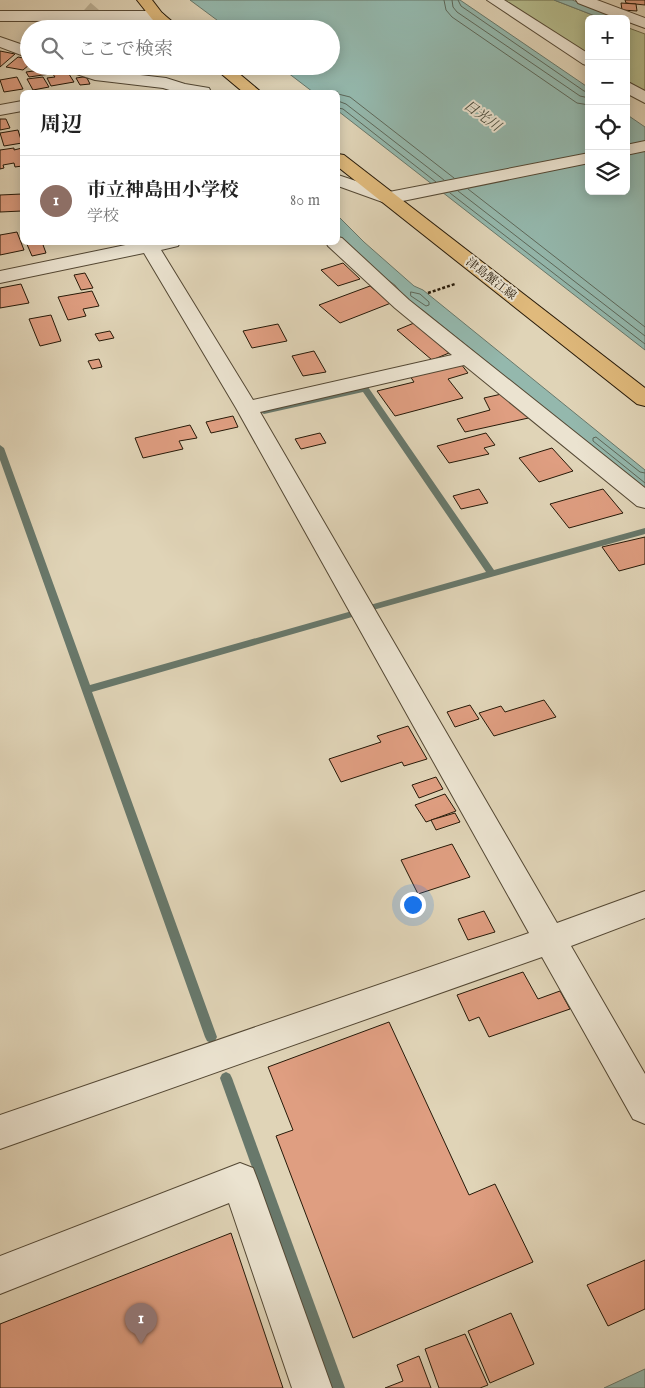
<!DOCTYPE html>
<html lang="ja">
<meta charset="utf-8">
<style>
:root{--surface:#fff;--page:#f6f6f6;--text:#222;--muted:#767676;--line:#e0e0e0;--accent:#1a73e8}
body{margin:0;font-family:"IM FELL English","Noto Serif JP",serif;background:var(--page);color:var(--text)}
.controls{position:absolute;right:15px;top:15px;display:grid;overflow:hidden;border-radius:8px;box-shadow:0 2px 12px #0003}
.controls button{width:45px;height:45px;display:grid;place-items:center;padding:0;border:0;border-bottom:1px solid var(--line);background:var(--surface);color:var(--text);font:25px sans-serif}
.you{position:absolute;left:412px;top:904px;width:18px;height:18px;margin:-12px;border:4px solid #fff;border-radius:50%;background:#1a73e8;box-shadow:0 0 0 8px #1a73e833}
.badge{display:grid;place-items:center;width:32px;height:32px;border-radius:50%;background:var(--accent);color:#fff;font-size:16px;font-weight:700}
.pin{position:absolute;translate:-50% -41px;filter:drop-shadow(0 1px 2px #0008)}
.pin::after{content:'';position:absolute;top:26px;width:18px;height:15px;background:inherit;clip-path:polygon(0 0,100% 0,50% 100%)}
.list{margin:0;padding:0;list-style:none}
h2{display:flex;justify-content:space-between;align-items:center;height:65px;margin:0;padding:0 20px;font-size:21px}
h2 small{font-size:16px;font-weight:400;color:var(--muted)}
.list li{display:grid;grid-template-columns:32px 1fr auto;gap:15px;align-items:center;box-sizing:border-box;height:90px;padding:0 20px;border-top:1px solid var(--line)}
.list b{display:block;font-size:19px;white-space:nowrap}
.list p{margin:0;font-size:16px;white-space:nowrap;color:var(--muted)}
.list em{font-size:16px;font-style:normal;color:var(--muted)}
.icon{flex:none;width:28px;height:28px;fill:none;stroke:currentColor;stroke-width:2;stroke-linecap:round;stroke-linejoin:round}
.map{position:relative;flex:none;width:645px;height:1388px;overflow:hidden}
.search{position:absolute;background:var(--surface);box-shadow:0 2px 12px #0003;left:20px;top:20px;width:320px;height:55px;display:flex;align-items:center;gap:12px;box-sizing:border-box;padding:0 18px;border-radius:28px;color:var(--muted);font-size:19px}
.panel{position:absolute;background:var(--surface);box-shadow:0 2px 12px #0003;left:20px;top:90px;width:320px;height:155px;border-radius:8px}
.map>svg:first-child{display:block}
.green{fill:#b5bc8d;stroke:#6e6a4a}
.water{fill:#94b8ad;stroke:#68786b}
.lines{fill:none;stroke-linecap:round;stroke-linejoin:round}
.shore{stroke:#5d685a;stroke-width:1}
.stream{fill:#68786b;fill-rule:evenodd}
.building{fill:#df9e81;stroke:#261908}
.minor-tunnel{stroke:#bbaf94;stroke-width:17;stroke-dasharray:17 8;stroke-linecap:butt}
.minor-casing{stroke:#544834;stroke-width:2}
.major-casing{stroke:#261908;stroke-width:2}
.path{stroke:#261908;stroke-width:2.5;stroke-dasharray:3 2;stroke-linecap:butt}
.minor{fill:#ebe3d0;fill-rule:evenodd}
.major{fill:#e0ba7c;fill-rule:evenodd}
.labels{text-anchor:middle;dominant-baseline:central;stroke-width:4;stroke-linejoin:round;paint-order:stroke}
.far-street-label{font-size:12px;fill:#261908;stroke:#ebe3d0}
.far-water-label{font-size:14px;font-style:italic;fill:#47493a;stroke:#ebe3d0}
</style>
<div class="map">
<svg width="645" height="1388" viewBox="0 0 645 1388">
<rect width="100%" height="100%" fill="#e0d4b7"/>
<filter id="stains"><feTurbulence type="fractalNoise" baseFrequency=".004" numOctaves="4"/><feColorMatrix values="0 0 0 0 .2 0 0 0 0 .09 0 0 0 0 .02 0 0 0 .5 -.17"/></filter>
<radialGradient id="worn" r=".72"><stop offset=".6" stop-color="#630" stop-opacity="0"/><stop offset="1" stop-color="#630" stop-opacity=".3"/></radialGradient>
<g class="green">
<polygon points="499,0 554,0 603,19 589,19 589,58"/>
<polygon points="626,27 645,34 645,94 626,82"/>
</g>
<g class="water">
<polygon points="190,0 460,0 589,88 589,191 626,191 626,114 645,127 645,350 338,111 338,92 313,92 279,66 331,66 331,29 229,29"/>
<polygon points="554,0 572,0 624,19 603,19"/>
<polygon points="338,216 364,242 414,286 423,290 645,470 645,490 424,311 405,298 395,285 373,270 338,236"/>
<polygon points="645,1369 645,1388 604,1388"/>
</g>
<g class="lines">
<g class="shore">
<polyline points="444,0 446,10 452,17 577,103 589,105"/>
<polyline points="452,0 453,7 457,12 580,96 589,98"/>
<polyline points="458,0 461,6 584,91 589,92"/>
<polyline points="338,94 350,97 454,178"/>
<polyline points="338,101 346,104 444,180"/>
<polyline points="338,108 343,109 436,182"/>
<polyline points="468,189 645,327"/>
<polyline points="458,191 645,336"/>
<polyline points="450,193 645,344"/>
<polygon points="411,292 420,294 429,302 429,305 426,306 411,296"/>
<polyline points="645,473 640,472 596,437 593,438 593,441 645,483"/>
</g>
<g class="stream">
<polygon points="365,387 368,387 494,570 645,528 645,534 373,610 370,609 368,607 370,605 486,572 363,392 264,414 260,412 264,410"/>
<polygon points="0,445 4,448 90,685 352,611 357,614 352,617 92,692 217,1037 215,1041 211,1043 207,1041 205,1037 0,460"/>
<polygon points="226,1072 230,1074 232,1078 345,1388 331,1388 220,1078 222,1074"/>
</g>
</g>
<g class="building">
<polygon points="625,0 645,0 645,5 626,3"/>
<polygon points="621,3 636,4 637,11 622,10"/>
<polygon points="43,23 59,29 31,29"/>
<polygon points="0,51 15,54 0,67"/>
<polygon points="18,57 29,59 29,65 23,70 6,67"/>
<polygon points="48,69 50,74 29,77 26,72"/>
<polygon points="67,71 74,82 51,86 47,78 55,77 52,73"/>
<polygon points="17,77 23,89 4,92 0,80"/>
<polygon points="43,77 49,87 33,90 27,79"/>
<polygon points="83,77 87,78 90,84 80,85 76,78"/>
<polygon points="0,119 6,119 10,128 0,130"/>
<polygon points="18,130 22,143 4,146 0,133"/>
<polygon points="14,148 14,150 22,148 22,166 15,167 14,163 3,165 4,168 0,169 0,150"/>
<polygon points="22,194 22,211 0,212 0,195"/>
<polygon points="17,232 24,250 0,255 0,235"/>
<polygon points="26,242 42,242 46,253 32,256"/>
<polygon points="343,263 360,279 338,286 321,270"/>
<polygon points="85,273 93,288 81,290 74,275"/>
<polygon points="21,284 29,303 0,308 0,288"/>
<polygon points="370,286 391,303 340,323 319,305"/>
<polygon points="92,291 99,306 83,309 86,316 68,320 58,297"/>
<polygon points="51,315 61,341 40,346 29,319"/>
<polygon points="414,323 449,353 432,360 397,330"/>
<polygon points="278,324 287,341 252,348 243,331"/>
<polygon points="110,331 114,338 99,341 95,334"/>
<polygon points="314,351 326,372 303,376 292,356"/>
<polygon points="99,359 102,367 92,369 88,361"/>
<polygon points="461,364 468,373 448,379 463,398 395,416 377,391 414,382 410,376"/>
<polygon points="506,393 533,417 465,432 457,419 490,410 484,398"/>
<polygon points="233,416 238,427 211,433 206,422"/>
<polygon points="190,425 197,438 179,441 183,449 143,458 135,438"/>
<polygon points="320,433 326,443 301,449 295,439"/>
<polygon points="486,433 495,445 484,448 489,454 449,463 437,446"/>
<polygon points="552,448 573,471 539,482 519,458"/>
<polygon points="479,489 488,503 461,509 453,496"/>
<polygon points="603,489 623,513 569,528 550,504"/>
<polygon points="645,537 645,564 619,571 602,547"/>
<polygon points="544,700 556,717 494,736 479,713 501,706 505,712"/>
<polygon points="470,705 479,719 455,727 447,712"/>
<polygon points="408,726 427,759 404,766 402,762 341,782 329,759 381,742 377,736"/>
<polygon points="436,777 443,789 419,798 412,785"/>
<polygon points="445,794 456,811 426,822 415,805"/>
<polygon points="455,813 460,822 436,830 431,820"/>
<polygon points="452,844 470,877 418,894 401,860"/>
<polygon points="484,911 495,932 468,940 458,919"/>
<polygon points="523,972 538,999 560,991 570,1009 489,1037 479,1017 469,1021 457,995"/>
<polygon points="389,1022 469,1195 495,1184 533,1262 353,1338 276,1136 293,1130 268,1067"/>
<polygon points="231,1233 283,1388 0,1388 0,1324"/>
<polygon points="645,1260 645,1309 608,1326 587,1285"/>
<polygon points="511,1313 534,1364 490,1383 468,1331"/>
<polygon points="465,1334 488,1385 480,1388 439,1388 425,1349"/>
<polygon points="419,1356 431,1388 385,1388 403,1381 397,1365"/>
</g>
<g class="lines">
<polyline class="minor-tunnel" points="85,9 102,24"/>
<g class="minor-casing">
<g id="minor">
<polygon points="487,0 504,0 589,54 589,66 583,64"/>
<polygon points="576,0 597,0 645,18 645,28 626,21 626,19 619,19 578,3"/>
<polygon points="0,11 157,11 162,13 165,16 162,19 157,21 0,21"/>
<polygon points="0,37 29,47 29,58 0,47"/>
<polygon points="59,66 84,66 97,70 166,78 185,84 209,88 211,92 176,92 163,88 95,80 61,69"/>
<polygon points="626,81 645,91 645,103 626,93"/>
<polygon points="22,101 22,111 0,115 0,105"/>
<polygon points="645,141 645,151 626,155 626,145"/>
<polygon points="589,153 589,163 388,204 338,186 338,175 389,192"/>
<polygon points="338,237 342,238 409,300 645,488 645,508 637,506 464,365 260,412 557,923 645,891 645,918 571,946 645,1074 645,1124 633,1119 542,957 0,1149 0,1115 529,933 236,408 144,253 0,283 0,271 140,242 180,242 178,246 161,250 253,400 452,355 395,308 328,246 326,242 338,242"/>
<polygon points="240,1163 253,1168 258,1181 332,1388 292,1388 229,1203 0,1294 0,1256"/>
</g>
</g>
<g class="major-casing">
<g id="major">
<polygon points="137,0 152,0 162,13 181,29 163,29 152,19"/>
<polygon points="212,66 230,66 261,92 243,92"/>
<polygon points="338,154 344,155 645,388 645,406 637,404 338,167"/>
</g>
</g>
<polyline class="path" points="428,293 455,284"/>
<use href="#minor" class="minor"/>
<use href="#major" class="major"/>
</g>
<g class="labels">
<g class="far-street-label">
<text transform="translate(491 279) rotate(38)">津島蟹江線</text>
</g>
<g class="far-water-label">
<text transform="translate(482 116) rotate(36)">日光川</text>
</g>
</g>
<rect width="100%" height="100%" filter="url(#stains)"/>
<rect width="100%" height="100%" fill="url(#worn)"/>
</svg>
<div class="controls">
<button>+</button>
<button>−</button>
<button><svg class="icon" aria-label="locate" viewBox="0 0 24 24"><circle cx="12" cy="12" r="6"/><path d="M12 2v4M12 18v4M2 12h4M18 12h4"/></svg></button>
<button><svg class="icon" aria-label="layers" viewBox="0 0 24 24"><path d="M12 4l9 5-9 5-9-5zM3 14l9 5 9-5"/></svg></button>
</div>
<div class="you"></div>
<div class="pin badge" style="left:141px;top:1344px;background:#8d6e63">1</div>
<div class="search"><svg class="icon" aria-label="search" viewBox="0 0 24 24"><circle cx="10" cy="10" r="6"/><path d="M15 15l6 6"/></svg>ここで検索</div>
<section class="panel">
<h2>周辺<small></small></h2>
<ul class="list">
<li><span class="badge" style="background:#8d6e63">1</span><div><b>市立神島田小学校</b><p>学校</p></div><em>80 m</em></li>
</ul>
</section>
</div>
